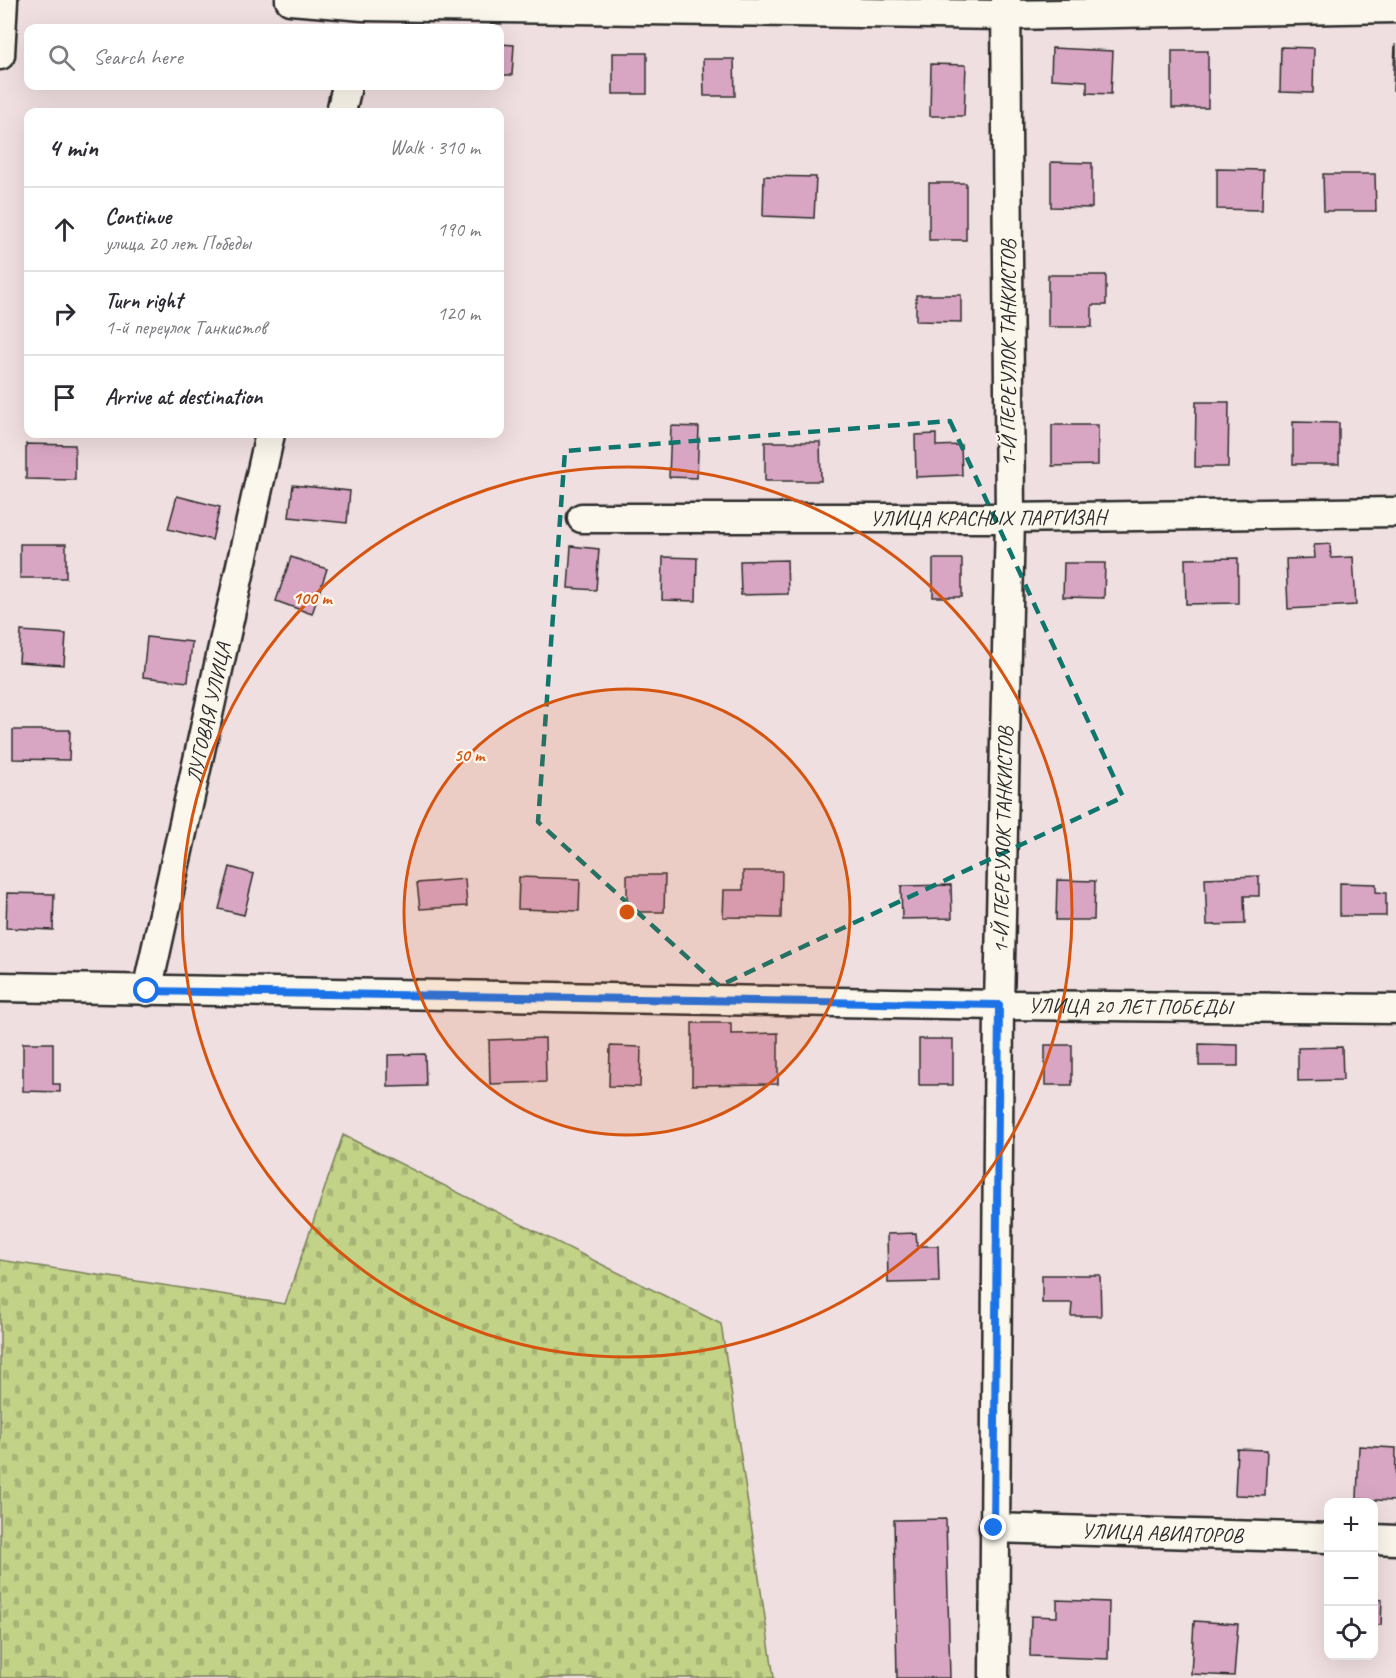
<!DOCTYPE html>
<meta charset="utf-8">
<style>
:root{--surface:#fff;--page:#f7f7f7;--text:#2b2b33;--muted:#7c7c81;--line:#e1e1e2}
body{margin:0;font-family:Caveat,sans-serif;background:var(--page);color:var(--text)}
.controls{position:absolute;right:18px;bottom:18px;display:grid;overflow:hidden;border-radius:12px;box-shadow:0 6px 24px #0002}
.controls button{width:54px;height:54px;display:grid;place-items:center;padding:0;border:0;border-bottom:2px solid var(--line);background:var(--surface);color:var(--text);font:30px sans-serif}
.stop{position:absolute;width:18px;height:18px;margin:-14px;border:4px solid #1a73e8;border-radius:50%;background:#fff}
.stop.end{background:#1a73e8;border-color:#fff;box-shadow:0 2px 6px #0008}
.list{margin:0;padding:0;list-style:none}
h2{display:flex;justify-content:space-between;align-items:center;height:78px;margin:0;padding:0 24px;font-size:26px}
h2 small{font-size:20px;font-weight:400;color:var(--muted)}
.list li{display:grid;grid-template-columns:39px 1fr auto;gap:18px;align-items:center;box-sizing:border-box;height:84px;padding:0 24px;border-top:2px solid var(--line)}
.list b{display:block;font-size:22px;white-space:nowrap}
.list p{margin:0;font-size:20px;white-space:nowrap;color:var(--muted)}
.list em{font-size:20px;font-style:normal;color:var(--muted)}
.icon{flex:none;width:33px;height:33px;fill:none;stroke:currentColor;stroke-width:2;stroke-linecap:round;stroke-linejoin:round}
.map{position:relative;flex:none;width:1396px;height:1678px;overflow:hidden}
.search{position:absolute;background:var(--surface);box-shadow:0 6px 24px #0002;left:24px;top:24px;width:480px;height:66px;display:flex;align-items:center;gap:15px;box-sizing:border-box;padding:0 21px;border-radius:12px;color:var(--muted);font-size:22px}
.panel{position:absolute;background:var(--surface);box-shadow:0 6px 24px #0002;left:24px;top:108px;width:480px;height:330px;border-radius:12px}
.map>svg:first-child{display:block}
.cemetery{fill:url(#cemetery-stones);stroke:#767e59;stroke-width:1.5}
.building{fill:#d8a6c3;stroke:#2b2b2b;stroke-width:1.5}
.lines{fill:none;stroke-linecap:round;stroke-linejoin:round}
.minor-casing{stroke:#2b2b2b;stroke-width:33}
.minor{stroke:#fbf7ec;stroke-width:28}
.route{stroke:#1a73e8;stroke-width:8}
.marked{fill:none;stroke:#0f766e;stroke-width:4.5;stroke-dasharray:12 8;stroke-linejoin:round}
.ring{fill:none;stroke:#d5540f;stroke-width:3}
.labels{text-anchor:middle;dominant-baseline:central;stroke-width:4.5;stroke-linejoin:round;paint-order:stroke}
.street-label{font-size:21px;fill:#2b2b2b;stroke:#fbf7ec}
.centre{fill:#d5540f;stroke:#fbf7ec;stroke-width:3}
.ring-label{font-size:18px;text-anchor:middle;font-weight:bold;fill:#d5540f;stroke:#fbf7ec;stroke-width:4.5;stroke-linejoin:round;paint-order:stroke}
</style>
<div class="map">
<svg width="1396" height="1678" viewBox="0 0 1396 1678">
<defs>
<pattern id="cemetery-stones" width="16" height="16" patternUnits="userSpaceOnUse" patternTransform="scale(1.5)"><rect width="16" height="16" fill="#c2d287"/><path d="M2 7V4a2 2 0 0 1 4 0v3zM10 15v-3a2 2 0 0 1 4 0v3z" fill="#a7b475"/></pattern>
</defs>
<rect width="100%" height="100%" fill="#f0dfe0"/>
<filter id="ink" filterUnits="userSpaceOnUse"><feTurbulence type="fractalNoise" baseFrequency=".0167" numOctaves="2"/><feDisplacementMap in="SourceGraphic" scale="12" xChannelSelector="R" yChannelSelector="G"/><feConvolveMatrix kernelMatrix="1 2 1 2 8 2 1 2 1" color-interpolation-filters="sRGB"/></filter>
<g filter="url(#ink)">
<polygon class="cemetery" points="343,1135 721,1324 774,1678 0,1678 0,1260 285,1304"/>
<g class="building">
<polygon points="500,44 514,45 512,75 500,75"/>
<polygon points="1395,45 1396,45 1396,90 1393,90"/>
<polygon points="1281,47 1314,48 1313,93 1280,92"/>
<polygon points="1052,48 1113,51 1111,94 1087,93 1087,81 1051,79"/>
<rect x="1172" y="51" width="36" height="57"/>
<rect x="613" y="53" width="34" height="41"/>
<polygon points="703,59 734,59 735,96 704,96"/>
<polygon points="931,64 966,65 964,116 930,116"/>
<polygon points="395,86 420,86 419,88"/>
<polygon points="1051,162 1092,163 1092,208 1051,207"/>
<polygon points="1217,169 1263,170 1262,210 1217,209"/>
<polygon points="1323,174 1375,174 1376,211 1324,211"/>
<polygon points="764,176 816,177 814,218 763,216"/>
<rect x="929" y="183" width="37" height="57"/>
<polygon points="1048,275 1106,275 1106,305 1092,305 1092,327 1048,327"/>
<polygon points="916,295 961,295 961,322 916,321"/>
<polygon points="1196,402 1229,402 1228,467 1195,467"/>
<polygon points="1293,422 1339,423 1339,464 1293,464"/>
<polygon points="1052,425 1098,425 1098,465 1052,466"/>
<polygon points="671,426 699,427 697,478 669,477"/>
<polygon points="936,434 936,446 961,445 962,475 916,477 915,435"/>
<polygon points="765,442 820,442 821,481 765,481"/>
<polygon points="26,444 75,445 75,480 26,479"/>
<polygon points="293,485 350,491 347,523 289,517"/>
<polygon points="177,496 220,507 212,540 168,529"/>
<rect x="20" y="544" width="46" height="34"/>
<polygon points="1330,544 1331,558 1353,557 1356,605 1288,609 1286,559 1315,558 1314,545"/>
<polygon points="571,546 599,549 596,590 568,588"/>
<polygon points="291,557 327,569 312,614 276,601"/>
<polygon points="663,557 697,558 696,601 662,600"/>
<polygon points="1238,558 1238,603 1186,604 1185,559"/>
<rect x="933" y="559" width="29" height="38"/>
<polygon points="787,560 788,594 741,595 740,561"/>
<polygon points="1064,563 1105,563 1104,598 1063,597"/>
<polygon points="21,631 66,634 64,665 19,662"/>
<polygon points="147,637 192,642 188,682 143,677"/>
<polygon points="13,730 70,730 69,760 13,759"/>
<polygon points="230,867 254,874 244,915 219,909"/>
<polygon points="743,871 782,871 781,918 723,917 724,890 743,890"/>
<polygon points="627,875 665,875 664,912 627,912"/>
<polygon points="1259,876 1259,896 1244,896 1245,924 1207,925 1205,878"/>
<polygon points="519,877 580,879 579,911 518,909"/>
<polygon points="465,879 467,906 420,909 417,883"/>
<polygon points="1057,880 1095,881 1094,920 1056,920"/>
<polygon points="1340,883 1376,884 1376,892 1386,893 1386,916 1340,916"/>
<polygon points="951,885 952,918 902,919 901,886"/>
<polygon points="7,893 54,894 53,930 6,928"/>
<polygon points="692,1023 731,1023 731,1034 778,1033 778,1084 692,1085"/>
<polygon points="545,1038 546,1082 490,1084 489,1040"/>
<rect x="919" y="1039" width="34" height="46"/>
<polygon points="23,1043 53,1043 53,1084 60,1084 60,1092 23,1091"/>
<polygon points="1199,1044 1238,1045 1238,1066 1199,1066"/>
<rect x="1045" y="1045" width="27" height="40"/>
<polygon points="610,1046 641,1047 640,1087 609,1086"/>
<polygon points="1342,1047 1343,1080 1298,1081 1298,1048"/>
<polygon points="425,1054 426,1086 388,1087 388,1055"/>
<polygon points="916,1233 917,1246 938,1246 939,1282 888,1283 887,1234"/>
<polygon points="1042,1275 1100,1275 1101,1316 1071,1316 1072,1303 1042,1303"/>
<polygon points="1359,1446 1396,1448 1395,1501 1357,1499"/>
<polygon points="1237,1449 1267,1450 1265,1496 1235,1495"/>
<polygon points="946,1519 950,1678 897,1678 894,1520"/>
<polygon points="1374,1599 1382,1600 1381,1625 1374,1625"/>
<polygon points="1057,1600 1109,1602 1108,1659 1030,1656 1031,1616 1057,1617"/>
<polygon points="1194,1621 1238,1624 1234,1676 1191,1674"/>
</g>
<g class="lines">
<g class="minor-casing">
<g id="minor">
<polyline points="290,0 364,6 1006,15 1396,8"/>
<polyline points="0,55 3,0"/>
<polyline points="341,112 347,86"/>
<path id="s1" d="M582,518H1010L1396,512"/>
<path id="s2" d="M0,987L999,1005L1396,1009"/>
<path id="s3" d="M147,991L270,434"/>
<path id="s4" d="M994,1528L1328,1538"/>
<polyline points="1374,1539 1396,1540"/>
<path id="s5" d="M994,1678L999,1005L1010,518L1006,0"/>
</g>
</g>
<use href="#minor" class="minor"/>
</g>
</g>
<g class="lines" filter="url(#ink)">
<polyline class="route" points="147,991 999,1005 994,1528"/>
</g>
<path class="marked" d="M950,421L1123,797L719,986L538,822L565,451Z"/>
<circle cx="627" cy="912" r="223" fill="#d5540f" fill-opacity=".12"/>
<g class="ring">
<circle cx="627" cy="912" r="223"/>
<circle cx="627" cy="912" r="445"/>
</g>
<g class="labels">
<g class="street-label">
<text transform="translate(1008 353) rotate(-90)">1-Й ПЕРЕУЛОК ТАНКИСТОВ</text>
<text stroke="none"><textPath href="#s1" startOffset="406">УЛИЦА КРАСНЫХ ПАРТИЗАН</textPath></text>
<text stroke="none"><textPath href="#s3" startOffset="285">ЛУГОВАЯ УЛИЦА</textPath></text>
<text stroke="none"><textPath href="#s5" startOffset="838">1-Й ПЕРЕУЛОК ТАНКИСТОВ</textPath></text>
<text stroke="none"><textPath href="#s2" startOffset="1130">УЛИЦА 20 ЛЕТ ПОБЕДЫ</textPath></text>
<text stroke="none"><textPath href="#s4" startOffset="168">УЛИЦА АВИАТОРОВ</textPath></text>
</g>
</g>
<circle cx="627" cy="912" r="9" class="centre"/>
<g class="ring-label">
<text x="312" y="604">100 m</text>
<text x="469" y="761">50 m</text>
</g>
</svg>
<div class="controls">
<button>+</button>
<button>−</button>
<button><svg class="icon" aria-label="locate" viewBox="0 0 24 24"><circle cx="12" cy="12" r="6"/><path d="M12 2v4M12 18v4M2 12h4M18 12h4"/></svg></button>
</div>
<div class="stop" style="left:147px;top:991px"></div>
<div class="stop end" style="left:994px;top:1528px"></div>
<div class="search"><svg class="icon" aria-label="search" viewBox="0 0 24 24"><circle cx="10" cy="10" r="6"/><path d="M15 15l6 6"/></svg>Search here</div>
<section class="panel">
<h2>4 min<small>Walk · 310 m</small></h2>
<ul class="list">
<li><svg class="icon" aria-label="ahead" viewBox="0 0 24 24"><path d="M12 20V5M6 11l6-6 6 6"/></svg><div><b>Continue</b><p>улица 20 лет Победы</p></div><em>190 m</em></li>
<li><svg class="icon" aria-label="right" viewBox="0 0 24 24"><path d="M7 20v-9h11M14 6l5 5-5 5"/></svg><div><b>Turn right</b><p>1-й переулок Танкистов</p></div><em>120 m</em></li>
<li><svg class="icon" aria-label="arrive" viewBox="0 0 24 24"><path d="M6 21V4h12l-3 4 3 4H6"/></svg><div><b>Arrive at destination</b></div></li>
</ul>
</section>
</div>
